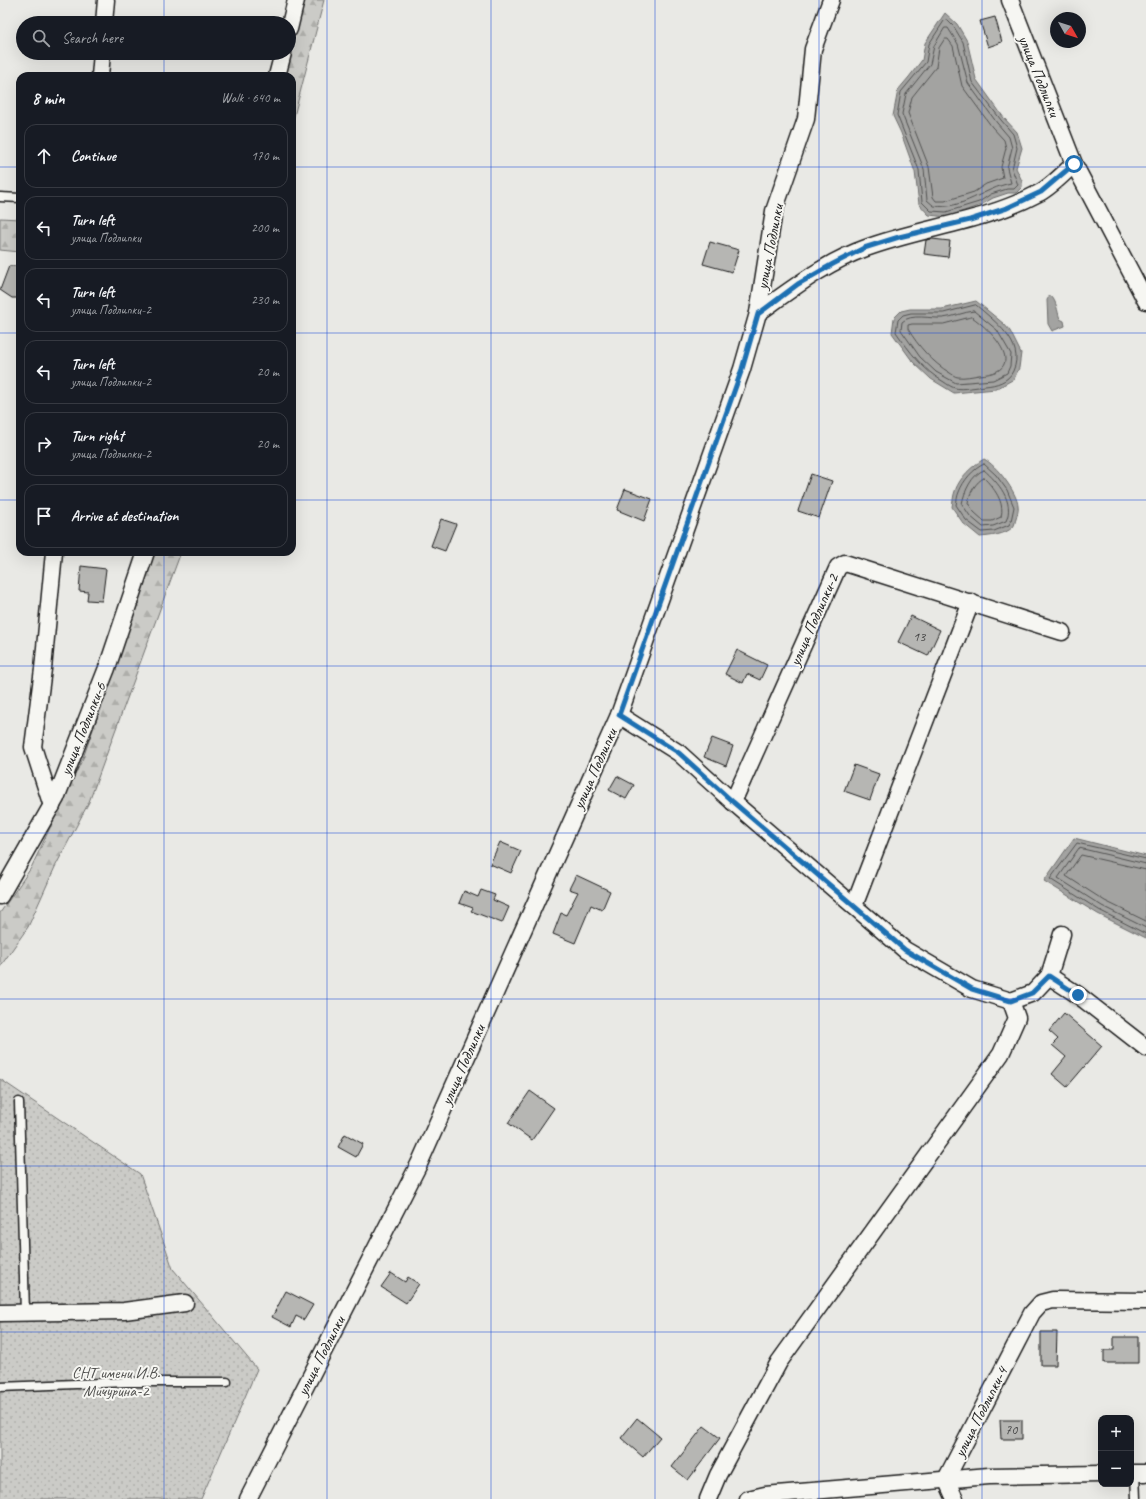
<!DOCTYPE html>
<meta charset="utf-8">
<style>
:root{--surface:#171b24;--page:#20242c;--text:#f1f3f6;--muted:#9ea1a6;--line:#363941}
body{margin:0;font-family:Caveat,sans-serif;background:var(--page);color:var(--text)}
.controls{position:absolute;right:12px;bottom:12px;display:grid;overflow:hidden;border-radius:8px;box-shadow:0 4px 16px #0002}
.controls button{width:36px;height:36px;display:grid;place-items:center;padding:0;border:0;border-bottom:1px solid var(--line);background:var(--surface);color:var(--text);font:20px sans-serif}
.compass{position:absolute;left:1050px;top:12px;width:36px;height:36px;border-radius:50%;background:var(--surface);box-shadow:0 4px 16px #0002;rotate:129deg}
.stop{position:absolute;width:12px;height:12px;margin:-9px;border:3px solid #1f6fb2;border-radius:50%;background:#fff}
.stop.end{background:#1f6fb2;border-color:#fff;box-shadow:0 1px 4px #0008}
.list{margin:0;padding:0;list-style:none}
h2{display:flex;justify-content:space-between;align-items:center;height:52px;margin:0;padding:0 16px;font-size:17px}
h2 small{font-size:13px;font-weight:400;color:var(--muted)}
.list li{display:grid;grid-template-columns:26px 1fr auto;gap:12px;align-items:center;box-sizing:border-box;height:64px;margin:0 8px 8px;padding:0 8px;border:1px solid var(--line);border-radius:12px}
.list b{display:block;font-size:15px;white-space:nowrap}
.list p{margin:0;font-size:13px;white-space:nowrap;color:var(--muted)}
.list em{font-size:13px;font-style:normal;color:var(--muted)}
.icon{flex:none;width:22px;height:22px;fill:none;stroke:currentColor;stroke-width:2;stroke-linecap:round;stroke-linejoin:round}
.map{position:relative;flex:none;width:1146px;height:1499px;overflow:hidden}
.search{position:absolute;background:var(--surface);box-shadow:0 4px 16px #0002;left:16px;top:16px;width:280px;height:44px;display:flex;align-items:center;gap:10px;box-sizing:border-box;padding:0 14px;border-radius:22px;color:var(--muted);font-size:15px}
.panel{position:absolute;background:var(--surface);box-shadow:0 4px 16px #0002;left:16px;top:72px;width:280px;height:484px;border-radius:12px}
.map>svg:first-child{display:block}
.forest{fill:url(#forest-firs);stroke:#747472}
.park{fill:url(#park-dots);stroke:#747472}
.water{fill:#a3a3a1;stroke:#6d6d6c}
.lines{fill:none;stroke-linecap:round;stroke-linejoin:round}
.shore{stroke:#525251;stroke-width:1}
.building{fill:#b6b6b3;stroke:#1c1c1c}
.lane-casing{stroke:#1c1c1c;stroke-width:11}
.street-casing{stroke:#1c1c1c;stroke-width:19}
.lane{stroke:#f6f6f2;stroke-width:8}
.street{stroke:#f6f6f2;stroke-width:16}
.route{stroke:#1f6fb2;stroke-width:5}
.grid{fill:none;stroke:#1d4ed8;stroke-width:1;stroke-opacity:0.55}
.labels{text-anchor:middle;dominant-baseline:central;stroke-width:4;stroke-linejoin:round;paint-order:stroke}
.number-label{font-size:14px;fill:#424242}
.street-label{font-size:16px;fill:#1c1c1c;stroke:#f6f6f2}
.park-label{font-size:16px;fill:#51514f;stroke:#f6f6f2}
</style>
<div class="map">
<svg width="1146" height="1499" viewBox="0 0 1146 1499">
<defs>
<pattern id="forest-firs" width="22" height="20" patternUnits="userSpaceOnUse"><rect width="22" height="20" fill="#cbcbc7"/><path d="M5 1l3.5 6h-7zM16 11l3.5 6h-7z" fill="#aeaeaa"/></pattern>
<pattern id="park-dots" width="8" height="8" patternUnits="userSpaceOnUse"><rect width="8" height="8" fill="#cbcbc7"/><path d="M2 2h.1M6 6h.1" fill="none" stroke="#aeaeaa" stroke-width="1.8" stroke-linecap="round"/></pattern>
</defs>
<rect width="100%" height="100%" fill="#e9e9e5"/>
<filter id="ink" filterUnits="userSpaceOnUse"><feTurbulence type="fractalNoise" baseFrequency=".025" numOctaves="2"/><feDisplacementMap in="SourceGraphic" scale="8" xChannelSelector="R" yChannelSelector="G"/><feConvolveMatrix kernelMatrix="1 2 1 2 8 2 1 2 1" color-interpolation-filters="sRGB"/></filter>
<g filter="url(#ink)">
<g class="forest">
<polygon points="301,0 324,0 292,124 292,76 282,76"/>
<polygon points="0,218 20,219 20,252 0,250"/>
<polygon points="155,552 181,552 89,802 55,867 28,927 0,967 0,913 31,868 83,758"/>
</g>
<polygon class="park" points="0,1079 140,1174 173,1269 257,1369 201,1499 0,1499"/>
<g class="water">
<polygon points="945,13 957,24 967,41 976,79 1004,118 1017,132 1022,148 1016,168 1022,181 1022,187 1016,193 1008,193 993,198 981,205 947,217 929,215 919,204 915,172 901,133 893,116 898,90 909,77 922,60 925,43"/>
<path d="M1050,295C1057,301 1057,311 1060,319L1064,321L1065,326L1052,331L1048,324L1047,300Z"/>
<polygon points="976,301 1004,324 1010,331 1021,353 1019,368 1014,379 996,389 954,393 931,379 913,362 892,333 894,318 901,311 910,309 942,309"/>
<path d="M984,459C996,465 1017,492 1018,506C1019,510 1017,515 1016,519C1015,521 1015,525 1013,527C1005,535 990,536 980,537L963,523L952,507C953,502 953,496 955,491C960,477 972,466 984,459Z"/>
<polygon points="1074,838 1146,856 1146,938 1098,914 1044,881"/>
</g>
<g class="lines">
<g class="shore">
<polygon points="947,20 954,27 963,42 972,82 1001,120 1013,134 1017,148 1012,169 1018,185 1014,189 1007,189 991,194 979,202 946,212 931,211 922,202 919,170 897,115 901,92 926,62 929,44 944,21"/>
<path d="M945,28H948L958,44L968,83L997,123L1009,137L1012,148L1007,168L1011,183C984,188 963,210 934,206L927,200L924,169L902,114L906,94L930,64L934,46Z"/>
<polygon points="945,39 948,39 953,46 962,86 992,127 1004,140 1006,148 1001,167 1003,178 986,184 974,192 945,201 936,201 933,197 929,167 908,113 912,97 936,67 939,48"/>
<path d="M976,305C994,321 1026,343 1013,371C1008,382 996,385 985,386C978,387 961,390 955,388C951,387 947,384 944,382C923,370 910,352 896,332L898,320L903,315L911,313H943Z"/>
<path d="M974,311L997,330L1011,354L1010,366L1007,373L993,380L956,383L936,372L920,357L901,330L902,322C911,313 931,319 943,318C953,317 964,312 974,311Z"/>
<path d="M972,317C994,332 1030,372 979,375C973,376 964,378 958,377C955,377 952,374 950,373C932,362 918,346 908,329V325L912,324H943Z"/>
<path d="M984,464L996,475L1007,490L1014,507L1011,521L1009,525L994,531L982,532L966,520L956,505C957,501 957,496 959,492C963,481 973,469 984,464Z"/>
<path d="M984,470C998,482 1015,502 1006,521L993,526L983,527L970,516L962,504C964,492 972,474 984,470Z"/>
<path d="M984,478C994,488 1005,502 1001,517L992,521H984L974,512L968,503C969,494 976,481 984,478Z"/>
<polyline points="1146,859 1077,843 1050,879 1099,910 1146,934"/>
<polyline points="1146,864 1079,848 1058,878 1102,906 1146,928"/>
<polyline points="1146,870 1081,855 1066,876 1105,901 1146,921"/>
</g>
</g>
<g class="building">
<polygon points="995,17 1002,42 988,47 980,21"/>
<polygon points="932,239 950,241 948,257 924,254 926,240"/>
<polygon points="710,242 739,250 732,272 703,264"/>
<polygon points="9,266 20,266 20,298 12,298 0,290"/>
<polygon points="811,474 832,481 819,518 798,511"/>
<polygon points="625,489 652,499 644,521 617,510"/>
<polygon points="441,519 456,524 445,551 431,546"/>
<polygon points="81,566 106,569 102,601 87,600 88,592 79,591"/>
<polygon points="911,616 940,630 928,656 898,642"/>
<polygon points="737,650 767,665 760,680 747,674 743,683 725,674"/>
<polygon points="712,738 733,746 726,766 704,757"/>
<polygon points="854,765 879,774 870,800 844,791"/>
<polygon points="617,776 634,785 626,799 609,790"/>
<polygon points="500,842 521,851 511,873 490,864"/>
<polygon points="576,875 610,891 602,910 591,905 575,943 553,934 561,913 566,915 578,892 569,889"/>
<polygon points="481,890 495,895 493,900 509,907 502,923 471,911 473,908 459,903 464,891 478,897"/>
<polygon points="1064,1013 1102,1046 1067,1087 1052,1074 1066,1057 1052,1045 1058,1039 1049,1031"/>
<polygon points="530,1091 554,1108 532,1140 508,1123"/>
<polygon points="345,1134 363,1144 356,1157 338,1147"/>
<polygon points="391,1273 405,1282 408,1277 419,1284 406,1303 381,1287"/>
<polygon points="286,1291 313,1305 304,1320 296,1316 291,1327 272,1317"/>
<polygon points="1041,1332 1057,1332 1056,1365 1041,1365"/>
<polygon points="1114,1337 1138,1337 1138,1363 1104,1363 1104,1350 1114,1350"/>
<polygon points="637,1418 660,1437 643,1457 621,1438"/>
<polygon points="1000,1420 1022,1420 1022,1439 1001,1439"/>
<polygon points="704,1426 720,1438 688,1480 672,1467"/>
</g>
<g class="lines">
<g class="lane-casing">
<g id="lane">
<polyline points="0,197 20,198"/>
<polyline points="19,1102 25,1313"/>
<polyline points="0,1387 127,1382 227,1382"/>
<polyline points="1135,1473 1136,1499"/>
</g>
</g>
<g class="street-casing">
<g id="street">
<polyline points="1010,0 1074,164 1146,301"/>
<polyline points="104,23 106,0"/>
<polyline points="289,29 296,0"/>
<polyline points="100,76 102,53"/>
<polyline points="277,76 283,53"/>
<path d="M758,313C792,289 826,262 866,248C923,227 985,222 1039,193C1051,187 1064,173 1074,164"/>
<polyline points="619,715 679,753 733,802 905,950 972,989 1011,1001 1033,993 1049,976 1062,934"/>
<polyline points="733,802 838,567 845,563 1062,632"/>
<polyline points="52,806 33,747 43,669 54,552"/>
<polyline points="0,896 56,798 107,668 146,552"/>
<polyline points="854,906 971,602"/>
<polyline points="1049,976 1078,995 1146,1048"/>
<polyline points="0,1313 124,1311 185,1303"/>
<polyline points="1131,1473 1146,1473"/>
<polyline points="946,1479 1032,1313 1041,1303 1053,1300 1146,1301"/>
<polyline points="946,1479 955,1499"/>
<polyline points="248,1499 419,1164 619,715 742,369 758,313 774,211 806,119 813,49 831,0"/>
<polyline points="708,1499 718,1475 779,1362 1001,1054 1017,1018 1011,1001"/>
<polyline points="748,1499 765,1495 989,1476 1101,1474"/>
</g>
</g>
<use href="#lane" class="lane"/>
<use href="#street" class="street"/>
</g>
</g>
<g class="lines" filter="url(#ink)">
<polyline class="route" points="1074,164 1041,192 1007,208 970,220 899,237 864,248 833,264 798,284 758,314 742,369 619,715 679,753 733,802 905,950 972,989 1011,1001 1032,993 1049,976 1078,995"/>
</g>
<path class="grid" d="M164,0V23M327,0V1499M491,0V1499M655,0V1499M819,0V1499M982,0V1499M164,53V76M0,167H20M292,167H1146M0,333H20M292,333H1146M0,500H20M292,500H1146M164,552V1499M0,666H1146M0,833H1146M0,999H1146M0,1166H1146M0,1332H1146"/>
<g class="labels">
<g class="number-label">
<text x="919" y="636">13</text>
<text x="1011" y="1429">70</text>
</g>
<g class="street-label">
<text transform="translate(1039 76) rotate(68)">улица Подлипки</text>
<text transform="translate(770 247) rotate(-79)">улица Подлипки</text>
<text transform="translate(814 620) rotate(-66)">улица Подлипки-2</text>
<text transform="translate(83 729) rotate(-68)">улица Подлипки-6</text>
<text transform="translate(595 769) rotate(-66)">улица Подлипки</text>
<text transform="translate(463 1065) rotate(-66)">улица Подлипки</text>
<text transform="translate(321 1356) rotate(-63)">улица Подлипки</text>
<text transform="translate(981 1412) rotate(-63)">улица Подлипки-4</text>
</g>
<g class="park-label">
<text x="116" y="1373">СНТ имени И.В.<tspan x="116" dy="18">Мичурина-2</tspan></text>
</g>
</g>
</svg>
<div class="controls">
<button>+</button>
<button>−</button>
</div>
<svg class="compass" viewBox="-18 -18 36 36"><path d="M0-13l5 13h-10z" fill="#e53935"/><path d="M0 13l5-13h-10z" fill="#9ea1a6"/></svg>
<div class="stop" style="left:1074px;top:164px"></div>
<div class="stop end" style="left:1078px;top:995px"></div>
<div class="search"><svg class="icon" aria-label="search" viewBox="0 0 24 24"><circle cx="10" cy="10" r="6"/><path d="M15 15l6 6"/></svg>Search here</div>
<section class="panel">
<h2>8 min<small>Walk · 640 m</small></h2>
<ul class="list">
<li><svg class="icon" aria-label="ahead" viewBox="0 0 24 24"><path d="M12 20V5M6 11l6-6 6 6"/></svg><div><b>Continue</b></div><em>170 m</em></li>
<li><svg class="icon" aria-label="left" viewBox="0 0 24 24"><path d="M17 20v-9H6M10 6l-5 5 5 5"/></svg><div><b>Turn left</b><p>улица Подлипки</p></div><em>200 m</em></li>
<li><svg class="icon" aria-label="left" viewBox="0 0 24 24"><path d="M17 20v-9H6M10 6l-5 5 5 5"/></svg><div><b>Turn left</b><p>улица Подлипки-2</p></div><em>230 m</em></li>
<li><svg class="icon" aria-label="left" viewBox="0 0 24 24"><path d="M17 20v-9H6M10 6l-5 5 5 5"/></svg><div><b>Turn left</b><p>улица Подлипки-2</p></div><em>20 m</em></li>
<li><svg class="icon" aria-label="right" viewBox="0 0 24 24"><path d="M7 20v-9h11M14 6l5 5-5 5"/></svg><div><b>Turn right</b><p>улица Подлипки-2</p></div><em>20 m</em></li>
<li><svg class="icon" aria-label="arrive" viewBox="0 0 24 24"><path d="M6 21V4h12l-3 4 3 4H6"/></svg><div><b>Arrive at destination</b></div></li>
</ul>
</section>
</div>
